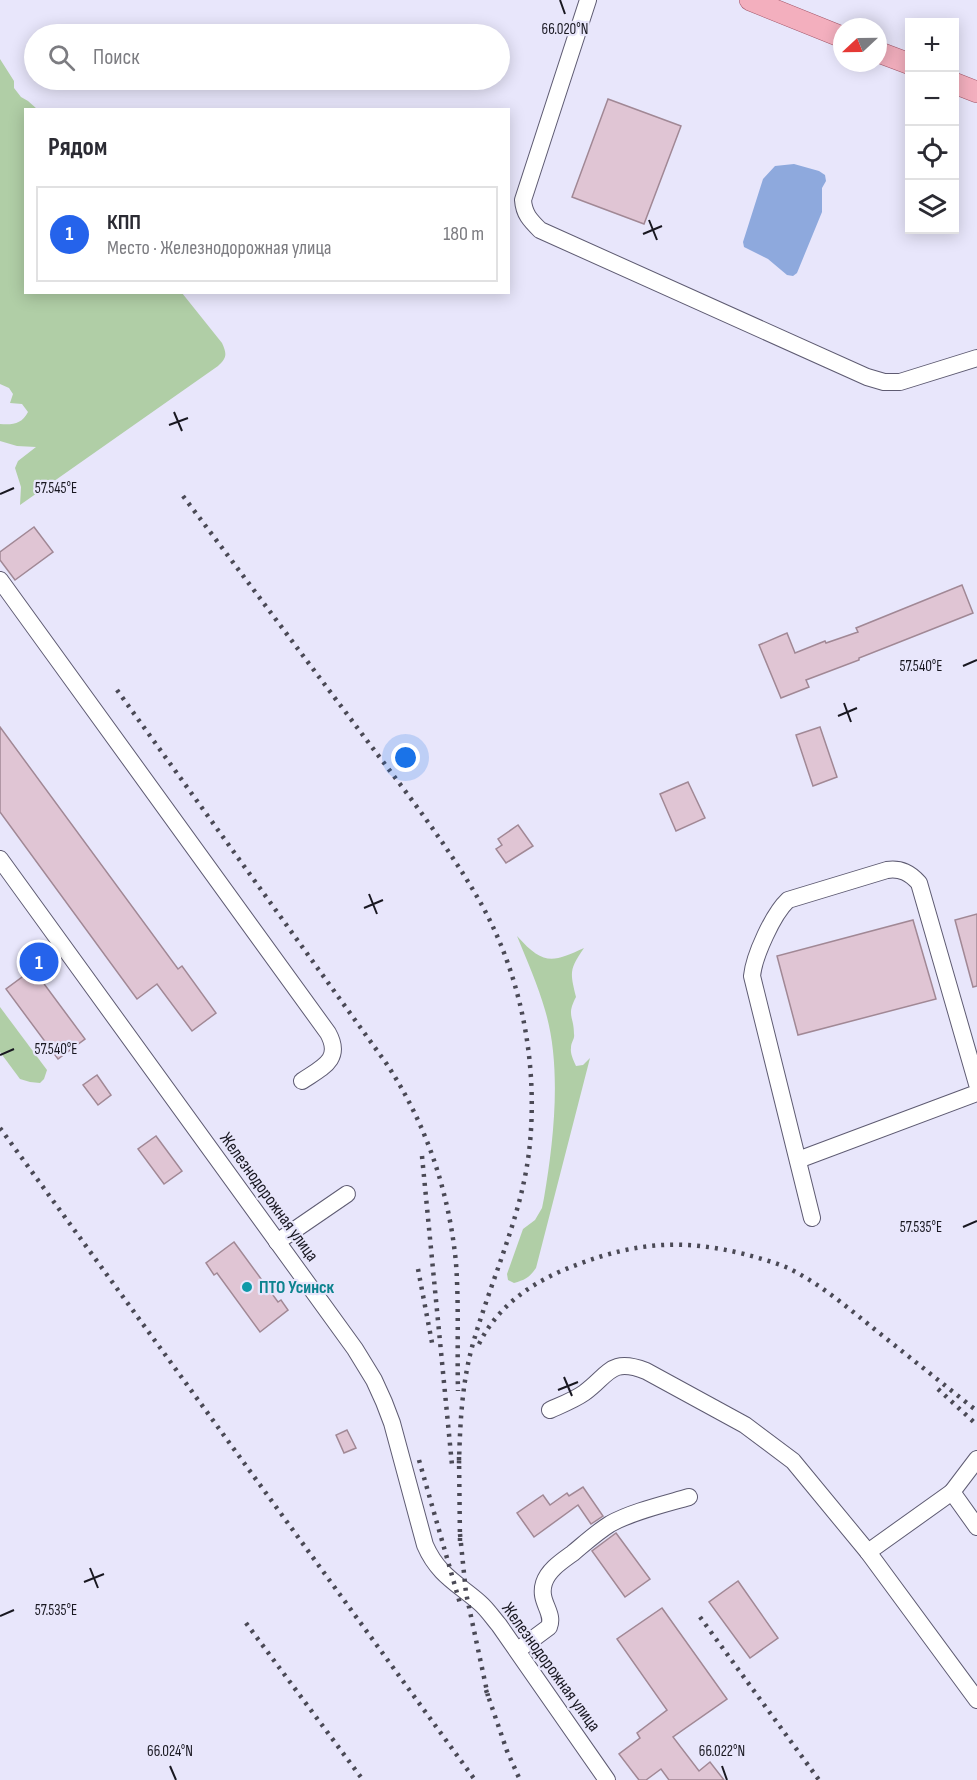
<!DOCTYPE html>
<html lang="ru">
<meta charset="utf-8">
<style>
:root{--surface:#fff;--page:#f2f2f3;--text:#2b2b33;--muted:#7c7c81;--line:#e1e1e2;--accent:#2563eb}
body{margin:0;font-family:"Sofia Sans Condensed",sans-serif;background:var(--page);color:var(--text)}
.controls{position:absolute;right:18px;top:18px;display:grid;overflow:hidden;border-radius:0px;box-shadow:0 3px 15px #0003}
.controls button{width:54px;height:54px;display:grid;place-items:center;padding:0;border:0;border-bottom:2px solid var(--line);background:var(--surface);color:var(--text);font:30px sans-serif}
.compass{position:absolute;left:833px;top:18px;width:54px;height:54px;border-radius:50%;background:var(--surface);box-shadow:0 3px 15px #0003;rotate:248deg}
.you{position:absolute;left:406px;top:758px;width:21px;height:21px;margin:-15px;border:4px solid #fff;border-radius:50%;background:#1a73e8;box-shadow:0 0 0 9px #1a73e833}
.badge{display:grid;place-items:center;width:39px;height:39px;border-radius:50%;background:var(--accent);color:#fff;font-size:20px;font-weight:700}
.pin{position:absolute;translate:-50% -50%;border:3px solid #fff;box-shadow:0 2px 6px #0006}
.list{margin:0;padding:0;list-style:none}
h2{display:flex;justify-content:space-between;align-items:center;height:78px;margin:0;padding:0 24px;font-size:26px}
h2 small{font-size:20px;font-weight:400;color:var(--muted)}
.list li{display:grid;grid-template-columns:39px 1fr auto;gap:18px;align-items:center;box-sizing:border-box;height:96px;margin:0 12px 12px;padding:0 12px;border:2px solid var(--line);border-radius:0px}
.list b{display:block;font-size:22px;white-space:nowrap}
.list p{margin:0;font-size:20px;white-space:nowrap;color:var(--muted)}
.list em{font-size:20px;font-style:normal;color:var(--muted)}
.icon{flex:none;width:33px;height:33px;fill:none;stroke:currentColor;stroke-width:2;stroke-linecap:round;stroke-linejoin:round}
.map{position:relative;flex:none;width:977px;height:1780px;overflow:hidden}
.search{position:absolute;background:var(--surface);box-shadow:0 3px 15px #0003;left:24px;top:24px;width:486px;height:66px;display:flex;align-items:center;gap:15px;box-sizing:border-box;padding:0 21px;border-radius:33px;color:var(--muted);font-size:22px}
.panel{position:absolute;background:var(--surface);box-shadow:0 3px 15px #0003;left:24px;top:108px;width:486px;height:186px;border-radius:0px}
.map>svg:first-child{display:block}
.green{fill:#b0cea6}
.water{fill:#8ea9dd}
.building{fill:#e0c5d4;stroke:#a18895;stroke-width:1.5}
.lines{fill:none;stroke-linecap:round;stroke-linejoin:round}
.minor-casing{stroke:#5e5b72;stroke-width:18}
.major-casing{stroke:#a2576a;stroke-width:22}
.minor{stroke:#fff;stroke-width:16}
.major{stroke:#f3afbe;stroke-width:21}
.rail{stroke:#4a4955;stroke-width:4.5;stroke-dasharray:3 6;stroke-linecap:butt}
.ticks{fill:none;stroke:#191821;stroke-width:2}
.culture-dot{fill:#0f9aa8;stroke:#e8e6fb;stroke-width:2}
.labels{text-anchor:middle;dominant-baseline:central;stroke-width:4.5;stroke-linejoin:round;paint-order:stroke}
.street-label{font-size:18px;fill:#191821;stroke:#e8e6fb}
.culture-label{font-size:18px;font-weight:bold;fill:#0d838f;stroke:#e8e6fb;text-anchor:start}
.ticks-label{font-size:15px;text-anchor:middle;fill:#191821;stroke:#e8e6fb;stroke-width:4.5;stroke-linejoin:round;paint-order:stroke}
</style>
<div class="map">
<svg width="977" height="1780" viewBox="0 0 977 1780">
<rect width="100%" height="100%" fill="#e8e6fb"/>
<g class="green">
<path d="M0,59L14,81V88L21,97L28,101L37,109L26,110V292L182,293L222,343C227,354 227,358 218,366L20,505L21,487L15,468L18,461L36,447L17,446L0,441V424C13,425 22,424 28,412L22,404L10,403L13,394L9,388L0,384Z"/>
<path d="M517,936C543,965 552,963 584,948C569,970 570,972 576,997C566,1016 574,1016 574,1034C575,1039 571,1042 571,1048C570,1054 574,1061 576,1066L583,1065L590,1058L536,1268C530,1277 525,1280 514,1283L508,1280L507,1274L523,1229L535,1220L542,1208L544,1198C554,1140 562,1066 545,1010C538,985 527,961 517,936Z"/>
<polygon points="0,1007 47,1070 44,1079 40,1083 30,1082 20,1079 0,1052"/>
</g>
<polygon class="water" points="794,164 819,171 825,175 826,181 822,188 822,212 797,273 793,276 787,275 768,259 744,247 743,242 763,179 775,166"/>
<g class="building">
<polygon points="608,99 681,126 644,224 572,197"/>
<polygon points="34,527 53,552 15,580 0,560 0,552"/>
<polygon points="962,585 973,613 859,658 859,660 806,680 809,687 781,698 759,645 787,633 795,653 825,641 826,643 858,632 856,628"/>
<polygon points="0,727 178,969 182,966 216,1013 192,1031 157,984 137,999 0,812"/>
<polygon points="820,727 837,777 813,786 796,735"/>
<polygon points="688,782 705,818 676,831 660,794"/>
<polygon points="518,825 533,846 506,863 496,849 502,845 498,839"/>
<polygon points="977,914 977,986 973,987 955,920"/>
<polygon points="913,920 936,999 798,1035 777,956"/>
<polygon points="33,969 85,1039 58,1059 6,989"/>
<polygon points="97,1075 111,1095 98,1105 83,1085"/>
<polygon points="156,1136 182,1171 164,1184 138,1149"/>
<polygon points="234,1242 278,1302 281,1300 288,1310 260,1332 217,1273 214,1275 206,1263"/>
<polygon points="347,1430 356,1448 344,1453 336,1435"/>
<polygon points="583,1487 603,1516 591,1524 578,1505 534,1537 517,1513 543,1495 550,1505 567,1493 569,1496"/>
<polygon points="616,1533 650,1579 625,1597 592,1551"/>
<polygon points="738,1581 778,1638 750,1658 709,1602"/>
<polygon points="662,1608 727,1699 673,1737 699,1771 710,1762 724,1780 669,1780 661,1769 646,1780 639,1780 619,1754 640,1738 637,1733 667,1710 617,1639"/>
</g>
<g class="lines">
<g class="minor-casing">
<g id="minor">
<path d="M588,0L523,200C524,214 530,220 540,230L867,377L884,382H900L977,358"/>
<path d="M0,580L328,1033C343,1060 321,1068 302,1081"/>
<path d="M0,859L355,1349L374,1380L384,1402L392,1423L425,1545C438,1575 457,1583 480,1603C487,1609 493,1618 499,1625L607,1780"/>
<polyline points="798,1160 977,1093"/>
<path d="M812,1218L752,976C754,956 773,914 788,900L887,870C901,868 910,873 919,883L977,1084"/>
<polyline points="277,1242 347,1194"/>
<path d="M550,1410C561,1405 574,1400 584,1393C609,1375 610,1357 646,1371L745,1425L793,1461L868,1552L977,1700"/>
<polyline points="952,1492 977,1459"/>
<polyline points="868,1552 952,1492 977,1527"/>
<path d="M518,1650L549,1627C555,1612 538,1602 544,1583C548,1570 562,1561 573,1553C585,1543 597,1532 610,1524C631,1512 665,1504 689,1497"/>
</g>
</g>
<g class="major-casing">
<g id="major">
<polyline points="750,0 842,37"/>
<polyline points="878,52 910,64"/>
<polyline points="954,83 977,92"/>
</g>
</g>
<use href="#minor" class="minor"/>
<use href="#major" class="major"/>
<g class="rail">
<path d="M183,496C239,570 294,644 350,718C394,777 442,836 479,900C522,975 539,1067 529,1152C521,1217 492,1278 474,1340C462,1380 460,1423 459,1464"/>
<path d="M117,690L386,1063C426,1123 449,1191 456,1263C459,1305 457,1349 458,1391"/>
<polyline points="0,1128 475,1780"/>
<polyline points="422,1156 452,1465"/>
<polyline points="418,1269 433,1348"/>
<path d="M479,1344C499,1303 537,1279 579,1264C637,1242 684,1239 744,1254C759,1258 774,1262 788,1268C819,1283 847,1307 873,1328C908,1356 942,1383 977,1411"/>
<polyline points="938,1389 977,1425"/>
<polyline points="459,1457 460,1541"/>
<polyline points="419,1460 461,1607"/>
<polyline points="460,1534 466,1593 488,1696"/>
<polyline points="700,1617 819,1780"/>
<polyline points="246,1623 363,1780"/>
<polyline points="486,1690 507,1751 520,1780"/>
</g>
</g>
<path class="ticks" d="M560,0L565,14M649,220L657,240M643,234L662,226M174,412L182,431M169,425L188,418M0,494L14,488M963,666L977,660M844,703L851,722M838,716L857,708M369,894L377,914M364,908L383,900M0,1055L14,1049M963,1227L977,1221M564,1377L572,1396M558,1390L578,1382M90,1568L98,1588M84,1582L104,1574M0,1616L14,1610M170,1766L176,1780M722,1766L727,1780"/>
<circle class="culture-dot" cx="247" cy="1287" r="6"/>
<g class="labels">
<g class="street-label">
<text transform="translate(269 1197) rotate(54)">Железнодорожная улица</text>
<text transform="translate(551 1667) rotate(54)">Железнодорожная улица</text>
</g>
<g class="culture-label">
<text x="259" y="1287">ПТО Усинск</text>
</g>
</g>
<g class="ticks-label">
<text x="565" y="34">66.020°N</text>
<text x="56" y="493">57.545°E</text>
<text x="921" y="671">57.540°E</text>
<text x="56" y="1054">57.540°E</text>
<text x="921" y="1232">57.535°E</text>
<text x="56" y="1615">57.535°E</text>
<text x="170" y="1756">66.024°N</text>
<text x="722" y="1756">66.022°N</text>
</g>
</svg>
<div class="controls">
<button>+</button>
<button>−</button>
<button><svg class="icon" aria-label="locate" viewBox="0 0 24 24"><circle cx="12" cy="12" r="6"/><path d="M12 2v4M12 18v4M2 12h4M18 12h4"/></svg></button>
<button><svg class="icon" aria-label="layers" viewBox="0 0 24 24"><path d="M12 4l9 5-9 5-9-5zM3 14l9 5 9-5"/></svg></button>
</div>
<svg class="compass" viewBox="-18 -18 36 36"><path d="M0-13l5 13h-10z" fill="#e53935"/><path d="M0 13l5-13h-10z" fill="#7c7c81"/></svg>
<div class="you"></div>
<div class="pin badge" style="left:39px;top:962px">1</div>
<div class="search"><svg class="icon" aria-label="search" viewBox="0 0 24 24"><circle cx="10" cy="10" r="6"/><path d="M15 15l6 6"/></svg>Поиск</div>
<section class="panel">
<h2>Рядом<small></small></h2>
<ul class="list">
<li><span class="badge">1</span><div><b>КПП</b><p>Место · Железнодорожная улица</p></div><em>180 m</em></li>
</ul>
</section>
</div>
